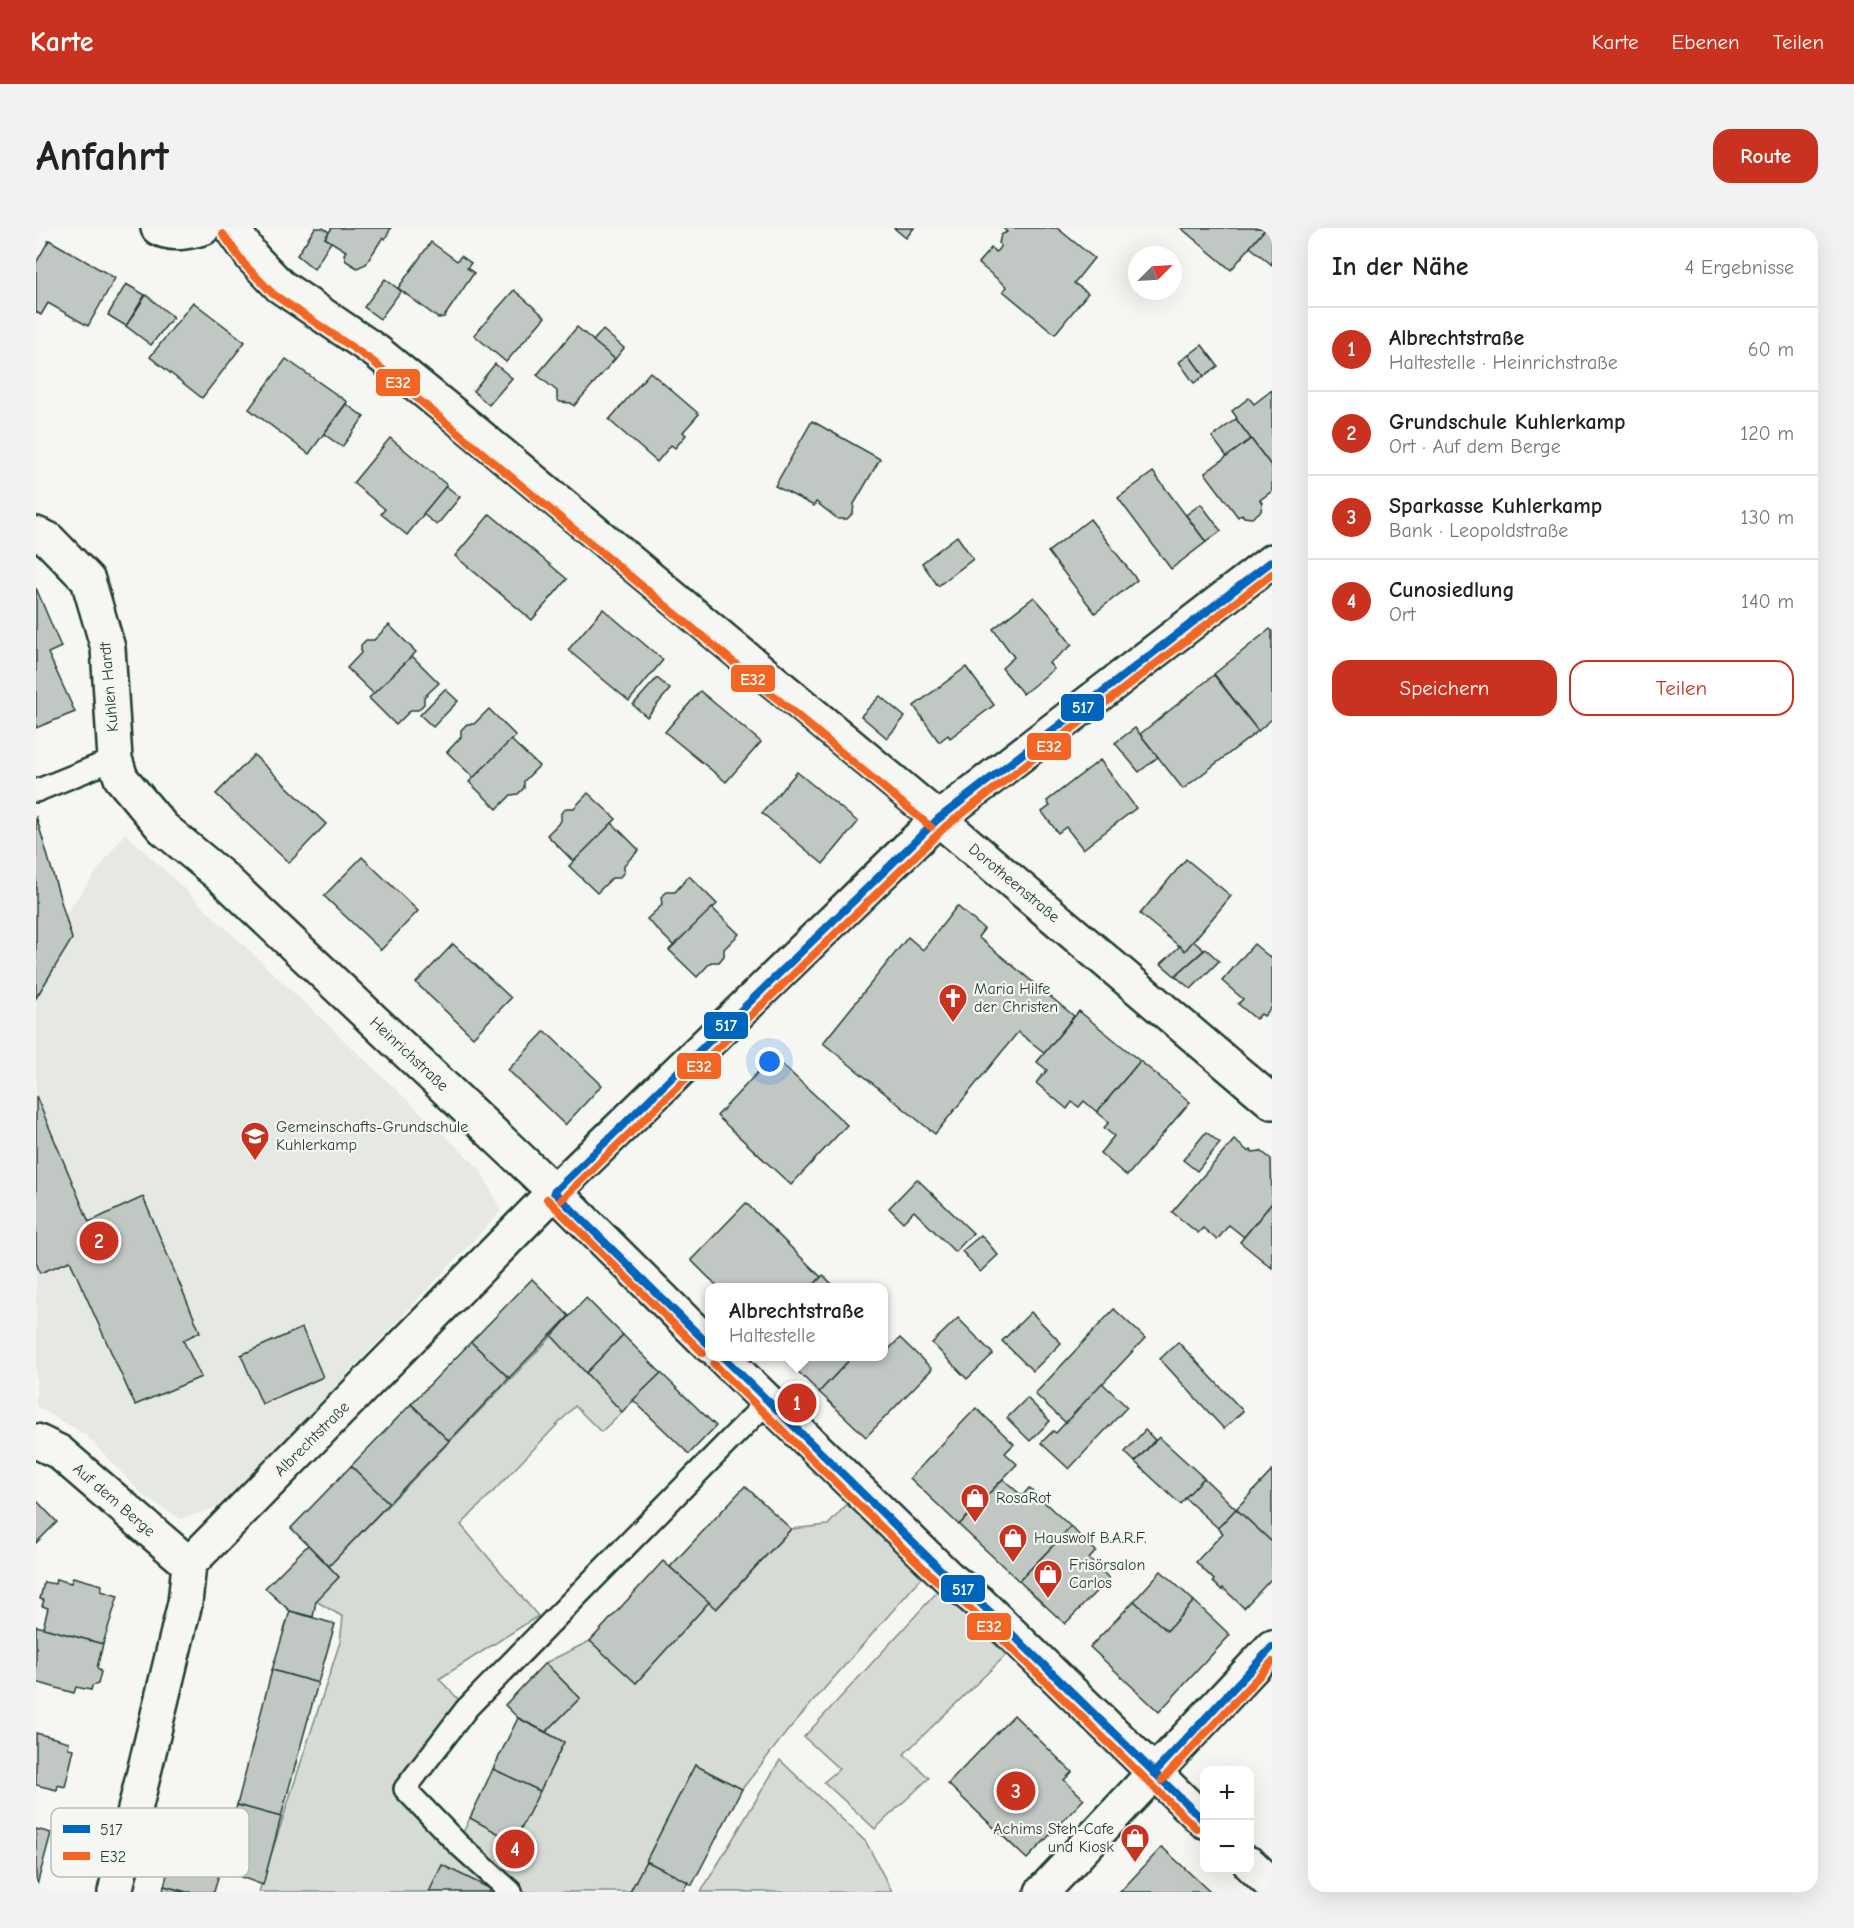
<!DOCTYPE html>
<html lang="de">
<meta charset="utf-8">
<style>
:root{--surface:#fff;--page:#f2f2f2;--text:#222;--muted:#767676;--line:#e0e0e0;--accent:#c8321e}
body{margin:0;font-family:"Comic Neue",sans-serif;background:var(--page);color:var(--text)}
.controls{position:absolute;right:18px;bottom:18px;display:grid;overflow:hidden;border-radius:12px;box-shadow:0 6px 24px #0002}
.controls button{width:54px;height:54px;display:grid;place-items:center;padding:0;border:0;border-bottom:2px solid var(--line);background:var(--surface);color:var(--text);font:30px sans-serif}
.compass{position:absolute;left:1092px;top:18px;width:54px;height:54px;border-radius:50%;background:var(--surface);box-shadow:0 6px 24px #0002;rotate:66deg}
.you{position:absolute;left:734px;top:834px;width:21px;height:21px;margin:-15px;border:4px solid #fff;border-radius:50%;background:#1a73e8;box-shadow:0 0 0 9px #1a73e833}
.badge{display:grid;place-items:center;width:39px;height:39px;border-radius:50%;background:var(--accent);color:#fff;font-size:20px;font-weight:700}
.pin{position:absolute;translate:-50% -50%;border:3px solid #fff;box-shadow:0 2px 6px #0006}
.popup{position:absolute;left:669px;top:1055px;width:183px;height:78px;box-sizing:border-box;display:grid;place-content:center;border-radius:12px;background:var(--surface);filter:drop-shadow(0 2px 4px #0005);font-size:20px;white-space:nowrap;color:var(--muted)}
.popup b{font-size:22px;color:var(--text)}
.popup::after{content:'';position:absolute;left:50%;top:100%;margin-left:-12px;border:12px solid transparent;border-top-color:var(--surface)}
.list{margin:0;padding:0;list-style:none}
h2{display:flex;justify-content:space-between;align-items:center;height:78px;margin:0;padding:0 24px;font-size:26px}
h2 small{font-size:20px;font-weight:400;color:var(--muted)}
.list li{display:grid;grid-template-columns:39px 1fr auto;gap:18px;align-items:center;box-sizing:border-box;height:84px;padding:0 24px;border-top:2px solid var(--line)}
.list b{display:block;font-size:22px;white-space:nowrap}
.list p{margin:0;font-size:20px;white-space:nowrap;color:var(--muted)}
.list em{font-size:20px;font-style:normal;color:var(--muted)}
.actions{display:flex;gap:12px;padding:18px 24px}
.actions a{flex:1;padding:14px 0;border:2px solid var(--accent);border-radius:18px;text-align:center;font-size:21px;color:var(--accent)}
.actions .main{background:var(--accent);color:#fff}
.map{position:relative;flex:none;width:1236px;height:1664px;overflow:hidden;border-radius:18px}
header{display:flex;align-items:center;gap:36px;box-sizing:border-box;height:84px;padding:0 30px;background:var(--accent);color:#fff}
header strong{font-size:28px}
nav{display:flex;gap:33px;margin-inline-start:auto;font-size:21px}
.intro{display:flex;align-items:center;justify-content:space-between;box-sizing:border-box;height:144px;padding:0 36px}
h1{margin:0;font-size:42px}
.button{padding:15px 27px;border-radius:18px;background:var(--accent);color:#fff;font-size:21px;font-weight:700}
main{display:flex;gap:36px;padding:0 36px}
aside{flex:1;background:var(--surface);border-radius:18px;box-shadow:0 6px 24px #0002}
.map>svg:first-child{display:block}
.built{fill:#e6e8e4}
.green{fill:#d6dbd6;stroke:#7a8c85;stroke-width:1.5}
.building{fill:#c1c8c3;stroke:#1f3d34;stroke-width:1.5}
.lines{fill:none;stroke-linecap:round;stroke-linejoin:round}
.service-casing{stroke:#1f3d34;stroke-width:26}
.minor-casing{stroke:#1f3d34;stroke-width:38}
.service{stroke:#f6f6f2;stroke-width:21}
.minor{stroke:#f6f6f2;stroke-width:33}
.bus-1-casing{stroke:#f6f6f2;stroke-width:12}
.bus-2-casing{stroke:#f6f6f2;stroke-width:12}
.bus-1{stroke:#0065bd;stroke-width:8}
.bus-2{stroke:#f26522;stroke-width:8}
.labels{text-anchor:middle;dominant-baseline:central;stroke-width:4.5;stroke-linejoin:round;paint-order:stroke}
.street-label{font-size:16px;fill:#1f3d34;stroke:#f6f6f2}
.poi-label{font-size:16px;fill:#1f3d34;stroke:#f6f6f2;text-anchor:start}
.key{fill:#f6f6f2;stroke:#b6beb9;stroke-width:1.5}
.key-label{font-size:16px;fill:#1f3d34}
.line-badge{stroke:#f6f6f2;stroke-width:2}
.badge-label{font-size:16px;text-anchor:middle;font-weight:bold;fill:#fff}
</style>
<header>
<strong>Karte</strong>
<nav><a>Karte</a><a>Ebenen</a><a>Teilen</a></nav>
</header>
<div class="intro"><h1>Anfahrt</h1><a class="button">Route</a></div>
<main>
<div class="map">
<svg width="1236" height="1664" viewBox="0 0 1236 1664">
<rect width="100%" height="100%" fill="#f6f6f2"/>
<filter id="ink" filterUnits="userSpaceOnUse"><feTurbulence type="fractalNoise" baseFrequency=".0167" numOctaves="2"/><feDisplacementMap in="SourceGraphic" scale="12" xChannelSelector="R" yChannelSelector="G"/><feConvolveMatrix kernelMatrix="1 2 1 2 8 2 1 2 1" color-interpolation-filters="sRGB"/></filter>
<g filter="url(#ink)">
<polygon class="built" points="0,588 29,687 89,605 444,941 465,983 188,1277 145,1291 108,1268 50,1207 0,1178"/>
<g class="green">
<polygon points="516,1108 586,1184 565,1204 539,1178 425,1297 502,1388 403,1451 431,1480 370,1561 422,1615 434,1590 478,1614 528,1514 510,1504 544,1470 509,1435 554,1413 600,1455 673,1374 681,1381 755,1301 792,1297 812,1275 887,1348 753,1501 706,1561 659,1537 594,1664 453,1664 455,1661 393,1664 223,1664 304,1414 307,1389 280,1373 303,1349 293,1338"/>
<polygon points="903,1362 970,1427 868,1526 893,1550 839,1601 788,1554 803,1541 768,1509"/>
<polygon points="744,1532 830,1614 856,1664 665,1664"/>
</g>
<g class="building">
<polygon points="279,0 287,0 293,4 289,10 295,14 278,41 261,27"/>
<polygon points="296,0 355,0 349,11 347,9 330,36 321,40 310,33 308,26 310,23 289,10"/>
<polygon points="858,0 878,0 870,10"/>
<polygon points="967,0 1021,0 1058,30 1038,55 1052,65 1019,106 967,63 971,59 942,35 955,20 960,24 965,18 963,15 965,7 971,4"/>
<polygon points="1145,0 1230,0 1195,42"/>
<polygon points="1230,0 1236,0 1236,37 1214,19"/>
<polygon points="13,12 79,50 52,98 12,75 5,87 0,84 0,35"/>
<polygon points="395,14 421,33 425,28 435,35 431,40 438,45 408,89 402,90 362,60"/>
<polygon points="349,51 365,63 344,91 328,79"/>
<polygon points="90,56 109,67 90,98 72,87"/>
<polygon points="478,62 509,89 470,134 438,107"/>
<polygon points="110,67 137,89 115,117 90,98"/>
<polygon points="157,74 209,114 166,170 114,129"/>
<polygon points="541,99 579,131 538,178 535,175 524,174 521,171 521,163 501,147"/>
<polygon points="567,102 588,120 579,131 557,113"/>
<polygon points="1166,117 1182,138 1168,148 1153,127"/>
<polygon points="1153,127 1168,148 1158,155 1143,134"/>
<polygon points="250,131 311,174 273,226 213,181"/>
<polygon points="459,136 476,150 453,177 437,163"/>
<polygon points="614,144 663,186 647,204 650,207 639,220 635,217 621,234 573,192"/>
<polygon points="1236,162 1236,239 1200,191 1201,190 1196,183 1213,170 1218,176"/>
<polygon points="310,176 328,189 306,219 288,206"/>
<polygon points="1200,191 1215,211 1191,229 1176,209"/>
<polygon points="776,193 844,231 818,276 817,285 811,291 802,291 780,274 778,278 739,258"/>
<polygon points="354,210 411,257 371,307 345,286 349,281 317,255"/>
<polygon points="1215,211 1236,239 1236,263 1224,272 1226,275 1225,283 1216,290 1208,289 1206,286 1202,289 1169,245"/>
<polygon points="1117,244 1170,314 1135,341 1082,270"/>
<polygon points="410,258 424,269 401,297 387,286"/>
<polygon points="1165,276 1185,303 1170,314 1150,287"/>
<polygon points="454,286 531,351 496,392 419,328"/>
<polygon points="1054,291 1101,352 1059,385 1012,324"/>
<polygon points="921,308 937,331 902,358 886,335"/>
<polygon points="0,360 25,419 12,425 39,484 0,500"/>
<polygon points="998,369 1025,399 1023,400 1036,417 1013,435 1018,441 987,466 966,440 978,429 957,401"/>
<polygon points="567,381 627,432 593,473 532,422"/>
<polygon points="353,397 380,424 338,466 311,440 325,425 325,417 330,412 338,412"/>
<polygon points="1234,401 1236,403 1236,491 1222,503 1178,446"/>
<polygon points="376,428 403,455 388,469 388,476 382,482 375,482 360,497 333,470"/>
<polygon points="930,439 958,477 914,510 912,507 903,514 878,478"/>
<polygon points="1178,447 1222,503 1147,561 1104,506"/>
<polygon points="621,450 634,461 611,489 597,477"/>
<polygon points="409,461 422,473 397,499 384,487"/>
<polygon points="664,463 725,514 690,554 629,504"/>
<polygon points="844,468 869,489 851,510 825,488"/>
<polygon points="453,481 480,508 438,550 411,524 425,509 425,502 431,496 438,496"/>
<polygon points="1099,500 1122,529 1103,544 1079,515"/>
<polygon points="475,512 503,538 488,553 488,560 482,566 475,567 461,581 433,554"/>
<polygon points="218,527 290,596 253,635 180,566"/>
<polygon points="1064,532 1100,580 1047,621 1030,599 1022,605 1006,584 1014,578 1011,573"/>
<polygon points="761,544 822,594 787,636 726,585"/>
<polygon points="552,565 580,591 538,634 511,607 525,593 525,585 531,580 538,580"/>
<polygon points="0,588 36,711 0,770"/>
<polygon points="576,595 603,622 588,637 588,644 583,650 576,650 561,665 533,638"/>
<polygon points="326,629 382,683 345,722 288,668"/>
<polygon points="1150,631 1195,668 1149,723 1104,686"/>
<polygon points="653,648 681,676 638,718 611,691 626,677 625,669 631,664 639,664"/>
<polygon points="921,678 948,701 942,709 1038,788 1009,825 982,804 899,906 787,815 872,709 887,722"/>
<polygon points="676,680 703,706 688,721 688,728 683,734 675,734 661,749 633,722"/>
<polygon points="1157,713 1168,722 1139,748 1125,736 1144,718 1149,723"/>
<polygon points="417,716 475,770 437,809 380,755"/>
<polygon points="1218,716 1236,731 1236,779 1228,788 1225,786 1220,791 1202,776 1207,771 1186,753"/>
<polygon points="1170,721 1183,733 1155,761 1139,748"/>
<polygon points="1043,783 1104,833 1061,884 1048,873 1043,879 1036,874 1031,881 1000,855 1011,842 1001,834"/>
<polygon points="509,803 566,857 529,897 472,842"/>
<polygon points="737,828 811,897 755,957 681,888"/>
<polygon points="1104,833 1154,874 1091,948 1064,925 1078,908 1068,900 1073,894 1061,884"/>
<polygon points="0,868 53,994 107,969 164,1104 147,1112 165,1149 99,1177 34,1033 4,1045 0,1034"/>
<polygon points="1170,904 1184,915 1161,943 1147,932"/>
<polygon points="1198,912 1213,924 1215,922 1216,924 1225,923 1235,931 1236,975 1208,1009 1193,997 1181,1012 1167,1000 1162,1005 1136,984"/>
<polygon points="881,951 937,1005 919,1024 878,983 867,994 853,980"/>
<polygon points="710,975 785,1049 775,1060 683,1060 655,1032"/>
<polygon points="1236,975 1236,1040 1204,1014"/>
<polygon points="945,1007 962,1027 944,1044 926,1023"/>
<polygon points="787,1047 800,1060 775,1060"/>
<polygon points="496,1051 533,1088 473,1150 435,1114"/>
<polygon points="550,1070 587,1107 550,1145 516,1108"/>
<polygon points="1078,1081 1109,1110 1030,1195 999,1166"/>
<polygon points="995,1084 1025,1115 997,1143 966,1113"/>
<polygon points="922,1090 957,1126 931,1151 896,1115"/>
<polygon points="266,1100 287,1149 226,1176 205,1127"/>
<polygon points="587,1107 625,1145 586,1184 550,1145"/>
<polygon points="864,1110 896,1141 830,1209 783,1164 817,1128 848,1128 848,1120 851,1123"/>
<polygon points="435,1114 473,1150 413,1213 375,1176"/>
<polygon points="1142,1114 1207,1183 1188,1201 1124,1131"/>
<polygon points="746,1128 817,1128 783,1164"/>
<polygon points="625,1145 680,1198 653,1226 597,1172"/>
<polygon points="1066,1155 1091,1179 1033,1241 1005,1215 1017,1203 1020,1205"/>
<polygon points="991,1170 1014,1193 994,1213 971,1190"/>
<polygon points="375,1176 413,1213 353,1275 315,1238"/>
<polygon points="940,1180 978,1216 969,1225 981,1236 923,1297 874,1250"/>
<polygon points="1109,1202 1119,1212 1099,1234 1089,1224"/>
<polygon points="1123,1209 1168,1250 1144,1276 1099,1234"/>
<polygon points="315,1238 353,1275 293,1338 255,1300"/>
<polygon points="1236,1243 1236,1314 1200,1281"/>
<polygon points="1168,1250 1200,1281 1182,1300 1149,1270"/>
<polygon points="967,1251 986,1268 993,1260 1035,1299 983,1353 923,1297"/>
<polygon points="709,1258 755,1301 680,1381 634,1339"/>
<polygon points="0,1272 21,1294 0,1315"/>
<polygon points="1200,1281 1236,1314 1236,1350 1208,1380 1187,1360 1186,1362 1177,1354 1178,1352 1160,1334 1187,1305 1182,1300"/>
<polygon points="1035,1299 1060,1323 1053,1331 1073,1350 1029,1396 983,1353"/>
<polygon points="272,1317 303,1349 280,1373 277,1389 254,1383 229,1360"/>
<polygon points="627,1333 673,1374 600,1455 554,1413"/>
<polygon points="1125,1343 1158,1373 1131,1403 1098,1373"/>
<polygon points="37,1349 66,1357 65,1363 82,1368 67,1416 7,1400 12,1380 6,1378 8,1372 4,1371 8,1354 19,1356 20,1351 35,1355"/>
<polygon points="1098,1373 1131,1403 1158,1373 1194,1407 1123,1484 1054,1419"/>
<polygon points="254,1383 299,1396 282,1455 236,1442"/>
<polygon points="0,1398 67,1416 61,1440 65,1444 62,1456 56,1458 55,1462 40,1459 38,1465 0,1454"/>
<polygon points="509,1435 544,1470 510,1504 482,1490 469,1477"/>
<polygon points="236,1442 282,1455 245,1589 201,1577"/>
<polygon points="978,1487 1036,1544 1028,1552 1048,1571 991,1631 912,1556"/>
<polygon points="482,1490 528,1514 504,1563 457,1541"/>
<polygon points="0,1505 33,1514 32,1520 38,1521 29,1559 22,1557 21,1562 0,1557"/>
<polygon points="659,1537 706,1561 656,1657 610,1633"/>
<polygon points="457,1541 504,1563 478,1614 434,1590"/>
<polygon points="201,1577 245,1589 227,1657 183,1641"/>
<polygon points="0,1601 15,1605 1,1657 0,1657"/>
<polygon points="143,1602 191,1616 178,1664 150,1664 128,1658"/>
<polygon points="1126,1619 1174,1664 1084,1664"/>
<polygon points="610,1633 652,1654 646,1664 594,1664"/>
<polygon points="406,1637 455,1661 453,1664 393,1664"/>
<polygon points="128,1658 150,1664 127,1664"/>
</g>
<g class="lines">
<g class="service-casing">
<g id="service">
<polyline points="0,563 79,531"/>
<polyline points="475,1664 422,1616 369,1561 431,1480 731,1174"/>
</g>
</g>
<g class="minor-casing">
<g id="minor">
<path d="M122,0C136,8 153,4 167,0"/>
<polyline points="196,0 217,30 244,58 341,124 423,191 905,593 1236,874"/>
<polyline points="0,306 12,311 52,352 72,420 79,531 85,550 127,600 186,649 522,967 674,1118"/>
<polyline points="685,1128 912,1349 943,1374 1168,1593"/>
<polyline points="0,1213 23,1224 153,1336"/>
<polyline points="1214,1636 1236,1657"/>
<polyline points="79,1664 149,1375 153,1336 518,964 902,591 1236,333"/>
<polyline points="1006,1664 1236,1419"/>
</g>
</g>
<use href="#service" class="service"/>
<use href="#minor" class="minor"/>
<g class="bus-1-casing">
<g id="bus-1">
<polyline points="518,964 902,591 1236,333"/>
<polyline points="518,964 674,1118"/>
<polyline points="686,1128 912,1349 943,1374 1168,1593"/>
<polyline points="1118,1545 1236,1419"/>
</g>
</g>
<g class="bus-2-casing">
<g id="bus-2">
<polyline points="187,6 209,37 237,66 335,132 895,599"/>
<polyline points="511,971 667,1125"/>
<polyline points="525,972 909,599 1236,346"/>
<polyline points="678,1136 905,1357 936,1382 1161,1601"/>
<polyline points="1126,1552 1236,1434"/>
</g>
</g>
<use href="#bus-1" class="bus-1"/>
<use href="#bus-2" class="bus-2"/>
</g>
</g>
<defs>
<g id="church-pin" transform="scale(1.5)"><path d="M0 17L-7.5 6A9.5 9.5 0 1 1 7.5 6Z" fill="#c8321e" stroke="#f6f6f2"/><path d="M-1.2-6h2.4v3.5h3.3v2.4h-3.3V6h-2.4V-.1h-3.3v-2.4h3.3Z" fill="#fff"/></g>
<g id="school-pin" transform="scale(1.5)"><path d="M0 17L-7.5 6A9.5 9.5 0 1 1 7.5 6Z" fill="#c8321e" stroke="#f6f6f2"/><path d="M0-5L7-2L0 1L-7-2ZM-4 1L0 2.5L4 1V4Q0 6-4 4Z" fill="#fff"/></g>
<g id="shop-pin" transform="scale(1.5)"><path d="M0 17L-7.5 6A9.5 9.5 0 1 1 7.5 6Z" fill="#c8321e" stroke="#f6f6f2"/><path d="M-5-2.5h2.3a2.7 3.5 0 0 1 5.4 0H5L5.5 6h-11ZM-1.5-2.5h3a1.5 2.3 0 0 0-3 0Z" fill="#fff"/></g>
</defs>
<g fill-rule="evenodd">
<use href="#church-pin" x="917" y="770"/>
<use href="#school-pin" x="219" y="908"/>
<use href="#shop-pin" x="939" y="1270"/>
<use href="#shop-pin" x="977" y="1310"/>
<use href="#shop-pin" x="1012" y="1346"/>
<use href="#shop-pin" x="1099" y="1610"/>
</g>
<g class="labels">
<g class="street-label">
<text transform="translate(73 459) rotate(-95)">Kuhlen Hardt</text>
<text transform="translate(978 655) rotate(40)">Dorotheenstraße</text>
<text transform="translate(373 826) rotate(43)">Heinrichstraße</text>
<text transform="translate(276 1211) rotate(-45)">Albrechtstraße</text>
<text transform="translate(78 1272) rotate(41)">Auf dem Berge</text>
</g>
<g class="poi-label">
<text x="938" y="761">Maria Hilfe<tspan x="938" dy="18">der Christen</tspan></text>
<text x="240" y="899">Gemeinschafts-Grundschule<tspan x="240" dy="18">Kuhlerkamp</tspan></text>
<text x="960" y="1270">RosaRot</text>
<text x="998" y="1310">Hauswolf B.A.R.F.</text>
<text x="1033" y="1337">Frisörsalon<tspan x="1033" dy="18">Carlos</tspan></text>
<text x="1078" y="1601" text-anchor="end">Achims Steh-Cafe<tspan x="1078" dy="18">und Kiosk</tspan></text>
</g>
</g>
<rect x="15" y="1580" width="198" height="69" rx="9" class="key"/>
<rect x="27" y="1597" width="27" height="8" fill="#0065bd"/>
<rect x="27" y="1624" width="27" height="8" fill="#f26522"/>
<g class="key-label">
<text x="64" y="1607">517</text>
<text x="64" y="1634">E32</text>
</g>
<g class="line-badge">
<rect x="339" y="140" width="46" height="29" rx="6" fill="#f26522"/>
<rect x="694" y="436" width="46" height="29" rx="6" fill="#f26522"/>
<rect x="1024" y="465" width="45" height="29" rx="6" fill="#0065bd"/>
<rect x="990" y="504" width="46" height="29" rx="6" fill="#f26522"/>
<rect x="667" y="783" width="46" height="29" rx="6" fill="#0065bd"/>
<rect x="640" y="824" width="46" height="28" rx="6" fill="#f26522"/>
<rect x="904" y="1346" width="46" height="29" rx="6" fill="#0065bd"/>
<rect x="930" y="1384" width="46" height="29" rx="6" fill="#f26522"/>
</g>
<g class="badge-label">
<text x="362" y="160">E32</text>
<text x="717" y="457">E32</text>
<text x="1047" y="485">517</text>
<text x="1013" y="524">E32</text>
<text x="690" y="803">517</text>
<text x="663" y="844">E32</text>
<text x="927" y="1367">517</text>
<text x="953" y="1404">E32</text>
</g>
</svg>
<div class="controls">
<button>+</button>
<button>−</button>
</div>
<svg class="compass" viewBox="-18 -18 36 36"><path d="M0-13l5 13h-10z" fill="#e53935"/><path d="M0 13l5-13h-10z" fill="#767676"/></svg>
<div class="you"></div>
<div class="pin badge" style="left:761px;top:1175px">1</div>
<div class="popup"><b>Albrechtstraße</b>Haltestelle</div>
<div class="pin badge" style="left:63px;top:1013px">2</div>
<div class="pin badge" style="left:980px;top:1563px">3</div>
<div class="pin badge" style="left:479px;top:1621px">4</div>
</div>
<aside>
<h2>In der Nähe<small>4 Ergebnisse</small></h2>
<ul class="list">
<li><span class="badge">1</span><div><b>Albrechtstraße</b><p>Haltestelle · Heinrichstraße</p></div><em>60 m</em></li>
<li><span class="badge">2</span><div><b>Grundschule Kuhlerkamp</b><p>Ort · Auf dem Berge</p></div><em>120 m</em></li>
<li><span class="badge">3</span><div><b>Sparkasse Kuhlerkamp</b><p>Bank · Leopoldstraße</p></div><em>130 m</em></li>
<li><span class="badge">4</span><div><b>Cunosiedlung</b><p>Ort</p></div><em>140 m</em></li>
</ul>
<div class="actions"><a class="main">Speichern</a><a>Teilen</a></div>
</aside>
</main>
